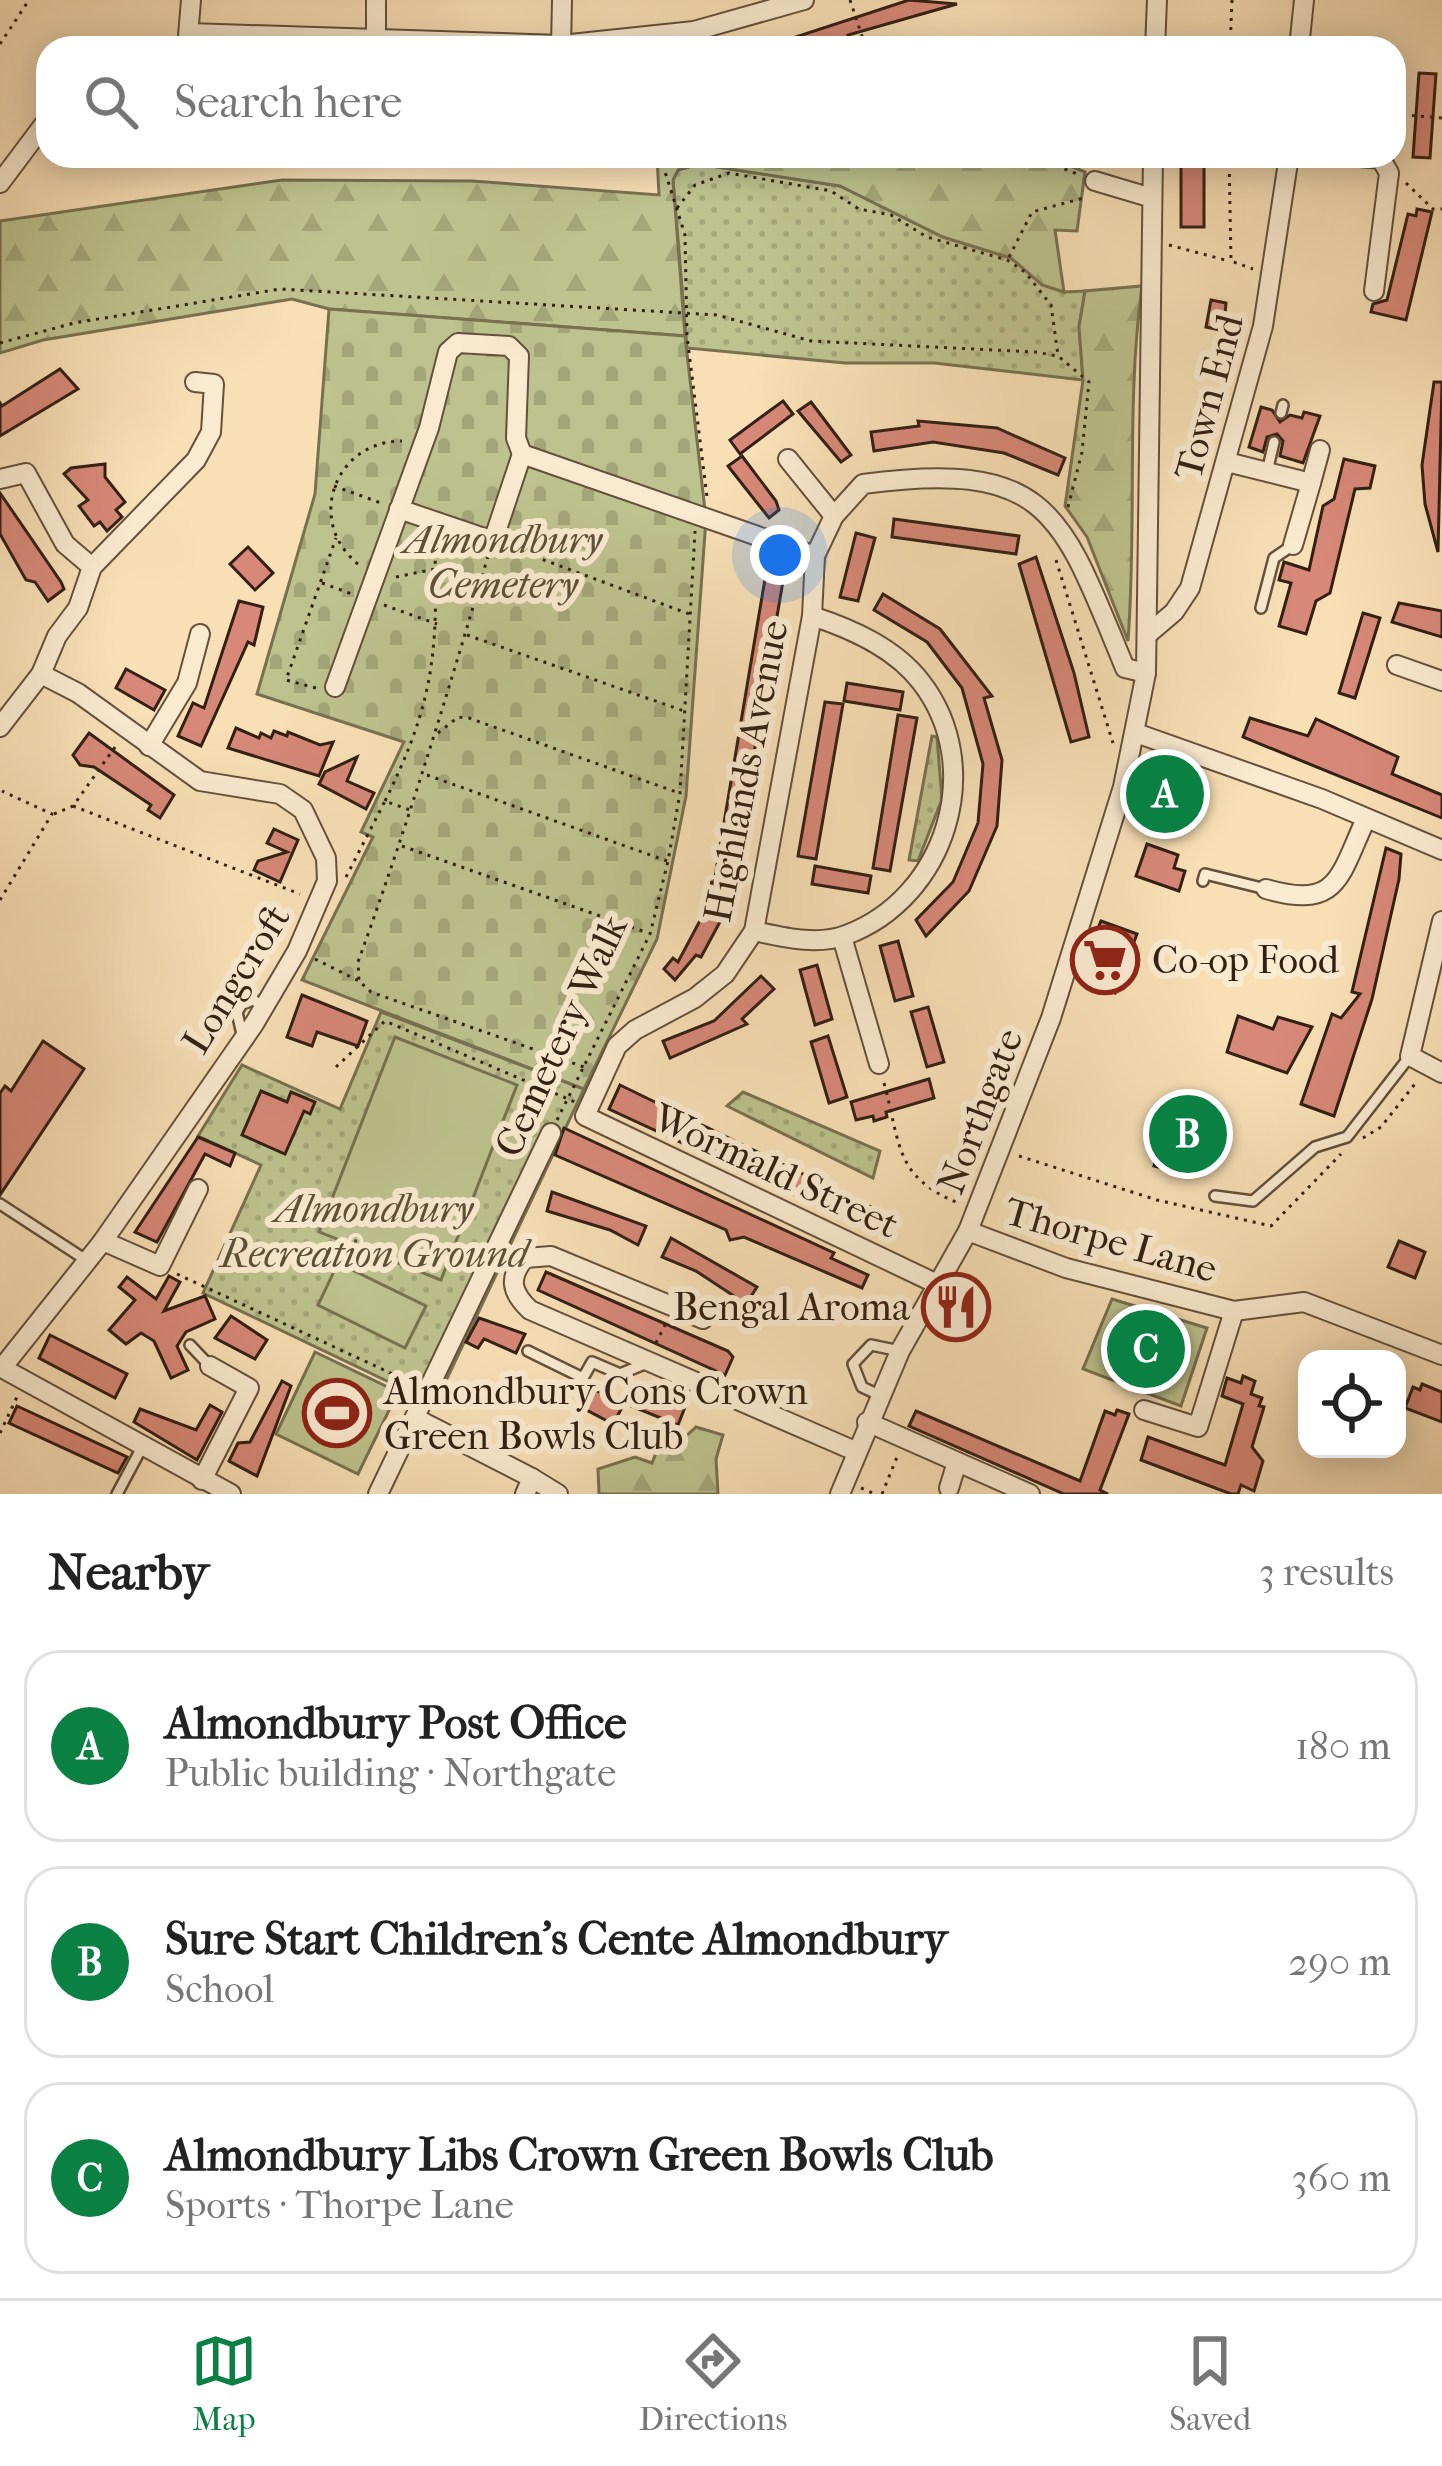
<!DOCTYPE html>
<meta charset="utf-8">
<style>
:root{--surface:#fff;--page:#f6f6f6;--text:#222;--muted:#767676;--line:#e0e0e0;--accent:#0b8043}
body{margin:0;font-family:"IM FELL French Canon",serif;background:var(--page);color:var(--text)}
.controls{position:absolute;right:36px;bottom:36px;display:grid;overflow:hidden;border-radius:24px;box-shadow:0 6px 30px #0003}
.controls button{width:108px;height:108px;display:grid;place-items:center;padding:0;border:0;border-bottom:3px solid var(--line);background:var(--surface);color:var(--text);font:60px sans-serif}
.you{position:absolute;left:780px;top:555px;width:42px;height:42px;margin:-30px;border:9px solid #fff;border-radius:50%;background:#1a73e8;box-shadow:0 0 0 18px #1a73e833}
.badge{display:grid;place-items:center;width:78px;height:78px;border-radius:50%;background:var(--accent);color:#fff;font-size:39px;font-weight:700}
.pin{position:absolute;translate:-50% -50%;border:6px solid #fff;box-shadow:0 3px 12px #0006}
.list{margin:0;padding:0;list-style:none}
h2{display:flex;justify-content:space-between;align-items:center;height:156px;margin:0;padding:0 48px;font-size:51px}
h2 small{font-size:39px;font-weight:400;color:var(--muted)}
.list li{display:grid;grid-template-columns:78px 1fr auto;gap:36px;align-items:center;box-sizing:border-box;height:192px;margin:0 24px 24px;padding:0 24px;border:3px solid var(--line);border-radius:36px}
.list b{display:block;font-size:45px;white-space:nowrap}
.list p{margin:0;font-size:39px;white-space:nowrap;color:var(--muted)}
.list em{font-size:39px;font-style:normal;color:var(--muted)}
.icon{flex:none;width:66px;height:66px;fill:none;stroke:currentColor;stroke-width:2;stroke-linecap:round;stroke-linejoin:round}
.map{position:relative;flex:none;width:1442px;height:1494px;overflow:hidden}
.search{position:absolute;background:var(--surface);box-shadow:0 6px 30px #0003;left:36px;right:36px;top:36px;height:132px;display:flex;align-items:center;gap:30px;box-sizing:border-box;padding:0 42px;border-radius:36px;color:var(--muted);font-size:45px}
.sheet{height:804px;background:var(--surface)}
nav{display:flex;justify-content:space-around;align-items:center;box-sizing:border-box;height:168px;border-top:3px solid var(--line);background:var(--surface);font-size:33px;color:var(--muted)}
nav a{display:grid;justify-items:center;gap:6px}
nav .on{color:var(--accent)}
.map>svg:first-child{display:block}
.green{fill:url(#green-dots);stroke:#787150;stroke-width:3}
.forest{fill:url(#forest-firs);stroke:#787150;stroke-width:3}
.cemetery{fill:url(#cemetery-stones);stroke:#787150;stroke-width:3}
.pitch{fill:#bdc28e;stroke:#787150;stroke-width:3}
.building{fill:#d78878;stroke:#332012;stroke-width:3}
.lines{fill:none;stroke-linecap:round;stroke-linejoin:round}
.service-casing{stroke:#64503b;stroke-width:14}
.minor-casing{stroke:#64503b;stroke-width:22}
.path{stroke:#332012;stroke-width:3;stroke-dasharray:3 6;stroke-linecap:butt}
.service{stroke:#faead0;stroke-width:9}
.minor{stroke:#faead0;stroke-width:18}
.labels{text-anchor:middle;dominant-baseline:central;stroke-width:12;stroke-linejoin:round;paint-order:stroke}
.street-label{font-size:39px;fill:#332012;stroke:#faead0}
.park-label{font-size:39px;font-style:italic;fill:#5c5137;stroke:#faead0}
.poi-label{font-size:39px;fill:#332012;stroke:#faead0;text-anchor:start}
</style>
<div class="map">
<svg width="1442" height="1494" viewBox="0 0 1442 1494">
<defs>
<pattern id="green-dots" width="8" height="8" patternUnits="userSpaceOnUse" patternTransform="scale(3)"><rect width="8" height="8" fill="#bdc28e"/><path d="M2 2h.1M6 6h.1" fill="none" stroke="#a3a679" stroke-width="1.8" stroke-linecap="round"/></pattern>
<pattern id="forest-firs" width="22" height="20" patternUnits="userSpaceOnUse" patternTransform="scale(3)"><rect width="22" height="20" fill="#bdc28e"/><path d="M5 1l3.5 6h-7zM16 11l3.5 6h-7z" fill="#a3a679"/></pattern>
<pattern id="cemetery-stones" width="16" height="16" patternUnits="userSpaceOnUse" patternTransform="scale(3)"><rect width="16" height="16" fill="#bdc28e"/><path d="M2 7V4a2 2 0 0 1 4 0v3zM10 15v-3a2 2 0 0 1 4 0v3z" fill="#a3a679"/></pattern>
</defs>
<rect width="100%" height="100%" fill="#f8dfb6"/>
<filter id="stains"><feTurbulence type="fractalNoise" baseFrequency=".00167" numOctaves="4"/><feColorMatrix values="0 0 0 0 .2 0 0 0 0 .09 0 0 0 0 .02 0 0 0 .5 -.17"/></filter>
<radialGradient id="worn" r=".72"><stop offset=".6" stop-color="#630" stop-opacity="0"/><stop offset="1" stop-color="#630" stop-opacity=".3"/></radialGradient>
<g class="green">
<polygon points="699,164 840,186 943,237 1011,258 1043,285 1064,292 1085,291 1079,327 1083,380 934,363 845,363 687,348 673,180 678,170"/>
<polygon points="932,736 937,737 942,799 918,861 909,860"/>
<polygon points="381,1012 584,1089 435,1404 203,1293 261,1165 198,1136 242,1065 340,1109"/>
<polygon points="743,1092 880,1151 873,1178 727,1106"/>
</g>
<g class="forest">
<polygon points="657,156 1046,156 1085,172 1077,231 1055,230 1064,292 1042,285 1011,258 943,237 840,186 698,164 678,170 673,180 685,336 329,309 292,299 43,340 0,353 0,221 282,180 472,181 659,195"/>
<path d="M1142,286C1126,403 1137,523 1128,641L1087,537L1065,506L1083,380L1079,327L1085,291Z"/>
<polygon points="696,1427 723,1435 716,1459 718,1494 599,1494 598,1469 635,1457 652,1463 658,1448 683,1439"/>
</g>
<polygon class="cemetery" points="329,309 685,336 706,519 686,796 657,939 584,1089 302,980 373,837 361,832 404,742 257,694 315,494"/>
<g class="pitch">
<polygon points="395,1037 517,1085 441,1280 319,1232"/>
<polygon points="338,1263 426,1306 405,1348 318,1305"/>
<polygon points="1112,1299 1207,1328 1181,1406 1083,1369"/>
<polygon points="315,1352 398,1392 358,1474 276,1434"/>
</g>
<g class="building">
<polygon points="909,0 957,4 848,35 851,48 762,48"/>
<polygon points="1419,73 1436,74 1430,158 1413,157"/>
<rect x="1181" y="156" width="23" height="71"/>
<polygon points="1417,209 1432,212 1406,320 1371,312 1373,304 1387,300 1408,214 1416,216"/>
<polygon points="1211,300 1226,303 1225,315 1242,318 1239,334 1206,327"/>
<polygon points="60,369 78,389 0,436 0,403 2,406"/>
<polygon points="1434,382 1442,382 1438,552 1425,504 1422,465"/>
<polygon points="783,401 793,414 740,454 730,440"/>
<polygon points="811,402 851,455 841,462 798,411"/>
<polygon points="1261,407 1272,410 1280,422 1290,415 1302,418 1304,412 1320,416 1303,463 1280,456 1283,441 1277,434 1267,437 1263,452 1249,447"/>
<polygon points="918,421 997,428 1065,458 1058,475 1004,453 933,442 874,451 871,432 919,426"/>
<polygon points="742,456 776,501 779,510 769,518 728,466"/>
<polygon points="1344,459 1375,466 1370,488 1355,489 1330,593 1316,601 1306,634 1279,626 1291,583 1279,580 1284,562 1309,570 1323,506 1334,499"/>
<polygon points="105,464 105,477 125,502 116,510 122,517 107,531 100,522 94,526 79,506 88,500 64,474 71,468"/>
<polygon points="0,493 61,582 64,589 48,601 35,582 26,580 0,534"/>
<polygon points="894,519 1019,536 1016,554 892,537"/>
<polygon points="856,533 875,538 858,601 840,597"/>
<polygon points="248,547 273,573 255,590 230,564"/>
<polygon points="1036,557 1074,673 1089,737 1071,742 1019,564"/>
<polygon points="766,573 784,575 728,907 701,957 696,955 675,980 664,969 673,958 678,962 711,900"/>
<polygon points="883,594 940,629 992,696 984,698 1002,760 997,826 969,891 926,936 916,920 953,882 978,823 983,764 962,688 927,642 874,610"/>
<polygon points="239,601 263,607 254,645 248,642 201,746 178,736 193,703 204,708"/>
<polygon points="1399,603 1442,611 1442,637 1392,622"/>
<polygon points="1363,613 1380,618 1355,698 1339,693"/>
<polygon points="126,669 165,690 154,710 116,688"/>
<polygon points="847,683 903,692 900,710 844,701"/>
<polygon points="825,702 843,704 816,859 798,856"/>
<polygon points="898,715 917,718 890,871 873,868"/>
<polygon points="1250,718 1308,736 1316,719 1398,757 1392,774 1442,795 1442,818 1243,737"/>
<polygon points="236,728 259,738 261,733 271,738 274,731 287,736 288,732 320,745 333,742 319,776 228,748"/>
<polygon points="89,733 174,795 160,818 148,810 151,805 94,767 80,765 73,755"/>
<polygon points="357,757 347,781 374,793 366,809 319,784 325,772"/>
<polygon points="1161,764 1186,772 1176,808 1148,800"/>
<polygon points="274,829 298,840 280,882 254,870 258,861 287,852 267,843"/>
<polygon points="1147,844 1178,855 1174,868 1185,871 1179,891 1136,876"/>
<polygon points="1386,848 1401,854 1399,879 1372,999 1334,1116 1301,1104 1332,1014 1341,1018 1360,994 1352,992"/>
<polygon points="815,866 871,876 868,893 812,884"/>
<polygon points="1101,921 1137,934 1115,993 1078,977"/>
<polygon points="898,941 913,996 895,1001 880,946"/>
<polygon points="817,965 832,1019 815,1025 800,970"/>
<polygon points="761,976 774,989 742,1019 747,1024 670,1058 663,1041 714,1021"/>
<polygon points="302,995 367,1021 358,1046 317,1032 312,1046 287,1037"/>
<polygon points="928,1007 944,1062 927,1067 911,1012"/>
<polygon points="1238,1016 1273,1029 1278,1017 1312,1027 1287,1073 1227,1052"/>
<polygon points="828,1036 847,1097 829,1103 811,1042"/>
<polygon points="43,1041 84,1069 0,1195 0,1093 5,1086 11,1091"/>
<polygon points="929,1079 934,1098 886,1112 887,1117 874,1121 873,1116 856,1120 851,1102"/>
<polygon points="620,1085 879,1211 870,1230 609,1109"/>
<polygon points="261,1091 287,1102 291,1092 315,1102 310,1114 304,1111 285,1154 242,1135"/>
<polygon points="1172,1096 1219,1108 1206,1164 1187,1160 1182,1173 1154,1166"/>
<polygon points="564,1128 834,1253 831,1258 868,1275 862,1288 744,1237 730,1240 726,1230 555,1155"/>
<polygon points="198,1137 235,1153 230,1166 205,1154 157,1242 135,1232"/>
<polygon points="552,1192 646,1226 638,1245 610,1230 547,1211"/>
<polygon points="671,1238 757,1287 746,1304 696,1271 662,1257"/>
<polygon points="1399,1241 1425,1252 1415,1278 1388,1267"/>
<polygon points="546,1272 728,1351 733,1357 725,1375 538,1290"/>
<polygon points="169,1276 180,1282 164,1311 205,1296 215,1319 186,1332 177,1346 188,1370 171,1378 154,1341 141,1333 126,1344 109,1330 135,1300 119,1287 127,1277 156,1299"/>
<polygon points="231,1316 267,1340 255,1359 215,1338"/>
<polygon points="479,1318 525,1334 516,1353 484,1339 478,1348 466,1342"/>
<polygon points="50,1335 127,1374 115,1398 39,1358"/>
<polygon points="1243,1376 1255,1381 1251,1394 1262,1398 1259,1406 1264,1407 1252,1447 1263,1461 1254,1491 1241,1485 1238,1494 1231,1494 1141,1460 1148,1437 1225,1465 1243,1404 1222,1396 1227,1378 1241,1383"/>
<polygon points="282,1381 291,1386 257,1476 229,1461 238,1443 250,1442"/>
<polygon points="642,1382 687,1402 678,1425 631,1406"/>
<polygon points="1422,1384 1442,1392 1442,1422 1405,1408 1413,1387 1420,1390"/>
<polygon points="589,1387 624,1404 613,1424 579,1406"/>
<polygon points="210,1405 222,1412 197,1460 134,1422 140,1409 196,1430"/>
<polygon points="17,1406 127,1457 118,1473 9,1423"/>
<polygon points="1117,1410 1129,1414 1100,1490 1108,1494 1064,1494 909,1426 916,1411 1080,1481 1105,1411 1115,1415"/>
</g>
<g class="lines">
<g class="service-casing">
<g id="service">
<polyline points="1281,413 1283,405"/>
<polyline points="1267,472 1274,442"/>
<polyline points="1261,608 1274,558 1293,545"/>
<polyline points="1203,881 1205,874 1266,889"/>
<polyline points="243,1039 237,1012 242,1004 253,1000 264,1006"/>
<polyline points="1215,1196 1253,1201 1315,1147 1347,1137 1410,1056"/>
<polyline points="0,1204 86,1260"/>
<polyline points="190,1345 210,1366"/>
<polyline points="528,1351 583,1378 592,1362 620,1374 647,1363"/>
<polyline points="879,1395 862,1387 853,1364 871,1345 900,1351"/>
<polyline points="117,1494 141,1449"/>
</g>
</g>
<g class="minor-casing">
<g id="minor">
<polyline points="189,33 561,45 694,31 804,0"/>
<polyline points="376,42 376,0"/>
<polyline points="561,45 562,0"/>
<polyline points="187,48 191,0"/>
<polyline points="1155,48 1157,0"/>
<polyline points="1299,48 1304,0"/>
<polyline points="1349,156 1381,159 1389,173 1374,291"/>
<polyline points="1095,181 1152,198"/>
<polyline points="0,183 48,119"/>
<polyline points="788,459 834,516"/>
<polyline points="1227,462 1311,483 1293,545"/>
<polyline points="0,479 26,473 65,544 92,567"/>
<polyline points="1311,483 1320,450"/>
<polyline points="399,509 493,541 522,454 815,556"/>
<polyline points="1147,635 1174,612 1190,588 1263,326 1289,156"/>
<polyline points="1397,665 1442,681"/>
<polyline points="335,687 429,428 448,352 458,343 509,346 519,356 516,438 522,454"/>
<polyline points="0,727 41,674 57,636 78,608 92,567 196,460 211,432 214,384 195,382"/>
<polyline points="1136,733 1322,799 1442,850"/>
<polyline points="149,746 187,683 200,634"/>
<path d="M1266,889C1338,910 1339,877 1365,821"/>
<polyline points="1442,921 1410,1056 1442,1073"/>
<path d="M754,931C783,937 817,946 846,935C946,898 987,767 921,682C895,648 852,629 812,616"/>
<polyline points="842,937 879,1064"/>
<polyline points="968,1231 1066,1268 1234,1311 1304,1302 1442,1355"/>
<polyline points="103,1241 160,1266 198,1189"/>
<path d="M939,1285L585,1116L617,1046L635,1030L695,998L725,974L754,931L812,616L815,556L834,516L863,484C1050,459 1061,513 1125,668L1146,673"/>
<path d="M703,1319L551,1256L525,1258C508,1278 511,1292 530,1310L855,1451"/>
<polyline points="0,1367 231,1494"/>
<polyline points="2,1368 103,1241 254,1024 297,951 327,881 326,858 303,810 280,794 200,781 78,693 41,674"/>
<polyline points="1144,1410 1198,1427 1234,1311"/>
<polyline points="415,1418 532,1478 525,1494"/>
<polyline points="867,1422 1030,1494"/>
<polyline points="532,1478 558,1494"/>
<polyline points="202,1480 249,1388 210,1366"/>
<polyline points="949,1488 957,1462"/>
<polyline points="378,1494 551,1133"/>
<polyline points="840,1494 900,1351 968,1231 1051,1018 1123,787 1146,673 1153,156"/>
</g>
</g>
<g class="path">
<polyline points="850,0 866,48"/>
<polyline points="0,44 29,0"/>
<polyline points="1230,48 1232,0"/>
<polyline points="1394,114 1442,118"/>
<polyline points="660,156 685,235 687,336 707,497"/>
<polyline points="1031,156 1080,175"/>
<polyline points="1229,156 1231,261 1253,269"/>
<polyline points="1406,183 1433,209 1442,209"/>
<polyline points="677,208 695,185 729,173 831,191 859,209 891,215 927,237 1007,260 1025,272 1051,305 1058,355"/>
<polyline points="1169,245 1229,261"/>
<polyline points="1009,257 1032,212 1087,197"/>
<polyline points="0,343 74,323 280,289 717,315 811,341 1035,352 1058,356 1089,382 1082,452 1067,511"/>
<polyline points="334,486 381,503"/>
<polyline points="509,547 692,615"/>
<path d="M488,556C448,693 407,827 358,962L359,981L371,992L584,1067"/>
<polyline points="1056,560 1113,743"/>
<path d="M358,564C305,521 335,441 402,441"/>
<polyline points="396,577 435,569 436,542"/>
<polyline points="322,583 352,594"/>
<polyline points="384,605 437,624"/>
<polyline points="467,635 684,711"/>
<polyline points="316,688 286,680 336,538"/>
<polyline points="438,733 458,717 469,718 679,793"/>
<polyline points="427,775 667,861"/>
<path d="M385,801C427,716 438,665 435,571"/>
<polyline points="73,806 300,894"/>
<polyline points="54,814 73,806 118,743"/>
<polyline points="402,846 648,933"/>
<polyline points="346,877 385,801 413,811"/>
<polyline points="0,900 52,814 2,791"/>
<polyline points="315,959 359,981"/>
<polyline points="336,1067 385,1021 575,1102"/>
<path d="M884,1083C901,1145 894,1176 958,1203"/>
<polyline points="557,1120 650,934 668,861 680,793 695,531"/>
<polyline points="1363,1138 1381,1127 1418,1080"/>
<polyline points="1019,1156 1157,1200 1271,1226 1341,1154"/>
<polyline points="177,1274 414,1384"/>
<polyline points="656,1343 665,1325"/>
<polyline points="0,1433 17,1397"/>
<polyline points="861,1488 875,1494"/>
<polyline points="882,1494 897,1457"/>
</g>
<use href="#service" class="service"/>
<use href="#minor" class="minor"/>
</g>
<defs>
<g id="supermarket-ring" transform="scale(3.45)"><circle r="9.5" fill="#faead0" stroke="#8f2418" stroke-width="1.5"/><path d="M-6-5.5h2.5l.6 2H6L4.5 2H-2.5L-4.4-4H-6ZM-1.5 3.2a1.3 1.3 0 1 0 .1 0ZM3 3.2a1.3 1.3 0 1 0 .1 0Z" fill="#8f2418"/></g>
<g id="restaurant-ring" transform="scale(3.45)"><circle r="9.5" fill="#faead0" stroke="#8f2418" stroke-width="1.5"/><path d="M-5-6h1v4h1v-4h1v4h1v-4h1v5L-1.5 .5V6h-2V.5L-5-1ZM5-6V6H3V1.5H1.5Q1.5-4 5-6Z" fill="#8f2418"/></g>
<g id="stadium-ring" transform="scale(3.45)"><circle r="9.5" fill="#faead0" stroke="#8f2418" stroke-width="1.5"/><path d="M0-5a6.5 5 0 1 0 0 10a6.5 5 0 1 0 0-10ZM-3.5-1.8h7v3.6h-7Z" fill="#8f2418"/></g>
</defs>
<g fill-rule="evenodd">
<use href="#supermarket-ring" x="1105" y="960"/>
<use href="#restaurant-ring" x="956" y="1307"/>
<use href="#stadium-ring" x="337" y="1413"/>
</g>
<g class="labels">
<g class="street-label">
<text transform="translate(1209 397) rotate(-75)">Town End</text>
<text transform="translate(746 771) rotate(-79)">Highlands Avenue</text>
<text transform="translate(236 979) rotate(-58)">Longcroft</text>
<text transform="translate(561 1036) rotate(-65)">Cemetery Walk</text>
<text transform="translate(980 1111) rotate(-69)">Northgate</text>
<text transform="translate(776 1171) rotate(25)">Wormald Street</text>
<text transform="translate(1111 1240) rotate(16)">Thorpe Lane</text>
</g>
<g class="park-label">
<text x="503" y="540">Almondbury<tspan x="503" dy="45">Cemetery</tspan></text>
<text x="374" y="1209">Almondbury<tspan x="374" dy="45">Recreation Ground</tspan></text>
</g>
<g class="poi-label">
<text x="1152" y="960">Co-op Food</text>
<text x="910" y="1307" text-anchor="end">Bengal Aroma</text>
<text x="384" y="1391">Almondbury Cons Crown<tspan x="384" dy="45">Green Bowls Club</tspan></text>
</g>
</g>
<rect width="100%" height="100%" filter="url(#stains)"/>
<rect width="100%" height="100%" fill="url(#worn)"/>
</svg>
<div class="controls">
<button><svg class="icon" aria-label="locate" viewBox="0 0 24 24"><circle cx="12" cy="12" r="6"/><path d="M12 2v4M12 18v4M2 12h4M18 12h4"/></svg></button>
</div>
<div class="you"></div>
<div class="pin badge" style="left:1165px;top:794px">A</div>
<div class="pin badge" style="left:1188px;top:1134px">B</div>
<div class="pin badge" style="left:1146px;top:1349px">C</div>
<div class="search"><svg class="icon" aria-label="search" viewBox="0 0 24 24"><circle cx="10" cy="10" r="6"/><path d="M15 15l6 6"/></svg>Search here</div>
</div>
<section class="sheet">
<h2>Nearby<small>3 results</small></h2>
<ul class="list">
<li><span class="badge">A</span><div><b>Almondbury Post Office</b><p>Public building · Northgate</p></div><em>180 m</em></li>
<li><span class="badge">B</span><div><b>Sure Start Children's Cente Almondbury</b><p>School</p></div><em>290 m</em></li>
<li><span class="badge">C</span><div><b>Almondbury Libs Crown Green Bowls Club</b><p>Sports · Thorpe Lane</p></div><em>360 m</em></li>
</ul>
</section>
<nav>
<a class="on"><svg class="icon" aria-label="map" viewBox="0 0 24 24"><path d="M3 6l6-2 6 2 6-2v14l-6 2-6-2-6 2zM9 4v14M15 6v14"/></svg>Map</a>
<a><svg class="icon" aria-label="directions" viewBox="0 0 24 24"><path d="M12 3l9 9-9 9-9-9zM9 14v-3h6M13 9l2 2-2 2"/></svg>Directions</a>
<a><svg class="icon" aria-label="saved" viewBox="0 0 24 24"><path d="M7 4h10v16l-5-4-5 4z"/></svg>Saved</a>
</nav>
